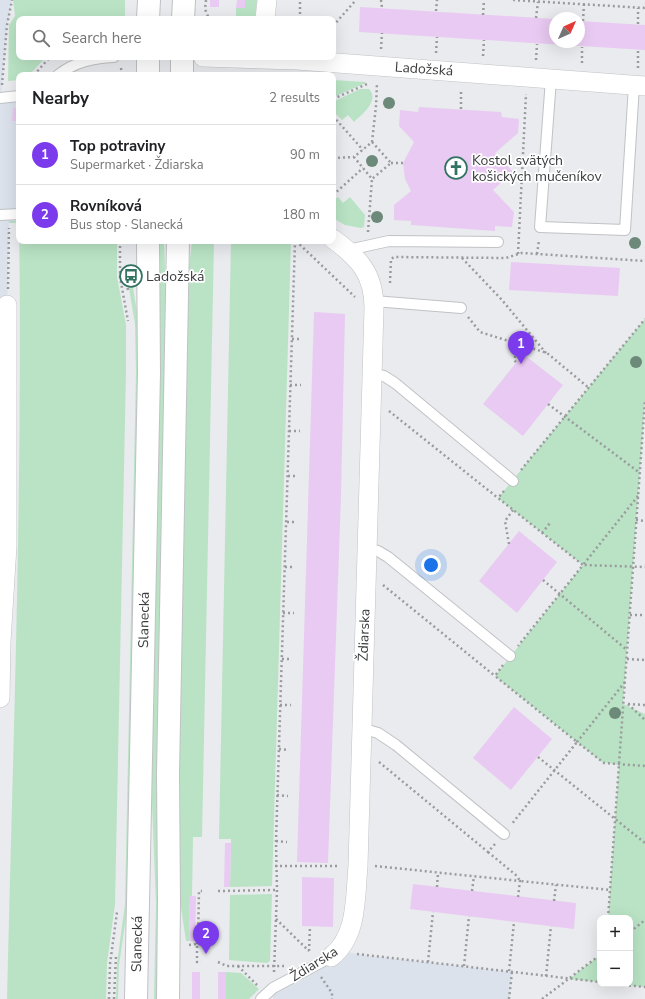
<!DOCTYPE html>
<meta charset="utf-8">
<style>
:root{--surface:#fff;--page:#f6f6f6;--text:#202124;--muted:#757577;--line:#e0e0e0;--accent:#7c3aed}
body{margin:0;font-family:"Nunito Sans",sans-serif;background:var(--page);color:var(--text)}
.controls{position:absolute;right:12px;bottom:12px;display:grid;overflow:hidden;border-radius:8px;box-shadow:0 4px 16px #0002}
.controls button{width:36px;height:36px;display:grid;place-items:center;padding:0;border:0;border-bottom:1px solid var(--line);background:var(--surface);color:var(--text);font:20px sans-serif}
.compass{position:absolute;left:549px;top:12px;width:36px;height:36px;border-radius:50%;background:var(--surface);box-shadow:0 4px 16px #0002;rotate:45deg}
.you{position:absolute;left:431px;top:565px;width:14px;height:14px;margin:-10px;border:3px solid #fff;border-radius:50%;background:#1a73e8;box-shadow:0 0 0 6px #1a73e833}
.badge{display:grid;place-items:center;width:26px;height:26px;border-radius:50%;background:var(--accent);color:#fff;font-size:13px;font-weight:700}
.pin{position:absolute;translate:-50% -33px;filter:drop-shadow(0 1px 2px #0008)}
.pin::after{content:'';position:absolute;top:21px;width:14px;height:12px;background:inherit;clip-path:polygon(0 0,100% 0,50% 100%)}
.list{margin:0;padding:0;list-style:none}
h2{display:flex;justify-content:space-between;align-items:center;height:52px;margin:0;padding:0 16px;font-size:17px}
h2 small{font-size:13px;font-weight:400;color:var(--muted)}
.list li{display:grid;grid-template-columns:26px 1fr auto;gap:12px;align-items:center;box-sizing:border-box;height:60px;padding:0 16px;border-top:1px solid var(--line)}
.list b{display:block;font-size:15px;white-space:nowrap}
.list p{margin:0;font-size:13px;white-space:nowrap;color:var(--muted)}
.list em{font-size:13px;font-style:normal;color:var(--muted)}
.icon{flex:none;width:22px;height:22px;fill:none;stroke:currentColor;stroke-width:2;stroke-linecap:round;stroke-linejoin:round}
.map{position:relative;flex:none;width:645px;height:999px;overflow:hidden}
.search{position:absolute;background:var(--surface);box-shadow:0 4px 16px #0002;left:16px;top:16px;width:320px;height:44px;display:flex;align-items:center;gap:10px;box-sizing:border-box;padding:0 14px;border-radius:8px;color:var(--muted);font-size:15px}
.panel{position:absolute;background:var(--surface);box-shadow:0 4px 16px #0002;left:16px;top:72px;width:320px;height:172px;border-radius:8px}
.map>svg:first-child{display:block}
.built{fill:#dce2ec}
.green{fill:#b9e3c4}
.building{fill:#e9caf2}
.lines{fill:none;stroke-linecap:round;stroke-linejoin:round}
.service-casing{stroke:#c0c2c5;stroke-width:12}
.minor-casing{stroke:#c0c2c5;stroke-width:20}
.secondary-casing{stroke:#c0c2c5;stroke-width:24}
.path{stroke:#9a9b9d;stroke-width:2.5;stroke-dasharray:2 3;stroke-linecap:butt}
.service{stroke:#fff;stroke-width:10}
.minor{stroke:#fff;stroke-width:19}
.secondary{stroke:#fff;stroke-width:22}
.tree{fill:#6c897a}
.labels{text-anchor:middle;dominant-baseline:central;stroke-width:3.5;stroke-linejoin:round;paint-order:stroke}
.street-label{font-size:14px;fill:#3b3c3d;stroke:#fff}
.poi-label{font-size:14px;fill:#3b3c3d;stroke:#fff;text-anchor:start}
</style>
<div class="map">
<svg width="645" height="999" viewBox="0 0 645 999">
<rect width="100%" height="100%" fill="#e9ebee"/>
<g class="built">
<polygon points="0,0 12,0 7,25 1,97 19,96 19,223 9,223 0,698"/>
<polygon points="340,950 361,955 512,972 509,999 273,999 273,988"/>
</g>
<g class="green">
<polygon points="13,0 125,0 125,19 19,19 19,57 46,57 29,75 19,75 19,80 8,81 9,25 15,16"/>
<polygon points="245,0 257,0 255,19 236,19 236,8 245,8"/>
<polygon points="333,80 365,82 366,83 333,97"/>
<path d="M360,89H369C380,101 362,114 354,122L348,115L342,120L333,111V102Z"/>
<polygon points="338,197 343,203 350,197 365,215 364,227 361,228 345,225 333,218 333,201"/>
<path d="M9,221H19V241H117V277L126,325V372L115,904L107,963L106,999H7C13,741 23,482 19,223H9Z"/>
<polygon points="158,241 164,241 167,321 158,999 154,999 156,903 151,779"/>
<polygon points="192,241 214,241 202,837 193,837 192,896 190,897 189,941 186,941 179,894 177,776 187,286"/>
<polygon points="231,241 291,241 272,886 230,887 231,839 219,839"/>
<polygon points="127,276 131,276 139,324 128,904 119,965 118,999 116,999 117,964 125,904 136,372 135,324"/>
<polygon points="645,319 645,400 623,704 645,714 645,987 614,984 630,984 630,918 608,918 619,765 602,762 495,676 583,565 498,498"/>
<polygon points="272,894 270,961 267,963 229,960 230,895"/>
<polygon points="600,955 600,982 569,979"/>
<polygon points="226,972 241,973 259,989 249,999 226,999"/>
</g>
<g class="building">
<rect x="210" y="0" width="9" height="7"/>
<polygon points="237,0 245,0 245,8 236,8"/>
<polygon points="360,7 555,19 555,42 579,42 579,21 645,25 645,50 359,32"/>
<polygon points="419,107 501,112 502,117 519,119 518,133 495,153 513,172 493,190 514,212 512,227 495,226 495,231 411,225 411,221 394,220 394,205 411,191 405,179 403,163 414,142 399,126 400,110 418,112"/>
<polygon points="13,108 19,108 19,121 12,121"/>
<polygon points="511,262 620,268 618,296 509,290"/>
<polygon points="314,312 345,314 341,496 328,863 297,862"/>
<polygon points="523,354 563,385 523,436 483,404"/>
<polygon points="519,531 557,562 517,613 479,581"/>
<polygon points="514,707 552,739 511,790 473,758"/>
<polygon points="225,843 231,843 230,887 224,887"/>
<polygon points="302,877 334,878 333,927 302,926"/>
<polygon points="413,884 576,903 574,929 410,909"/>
<polygon points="190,896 196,896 195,941 189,941"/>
<rect x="192" y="972" width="8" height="27"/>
<rect x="218" y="972" width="8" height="27"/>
</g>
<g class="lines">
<g class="service-casing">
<g id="service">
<path d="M58,75C75,62 92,58 114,57"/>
<polyline points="551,79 540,227 625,230 634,85"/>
<polyline points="0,98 19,96"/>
<polyline points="0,215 19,214"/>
<polyline points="348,250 389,241 498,242"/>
<polyline points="374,301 461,308"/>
<polyline points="372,374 384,376 395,383 513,481"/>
<polyline points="367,548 378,551 388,557 510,656"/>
<polyline points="361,728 378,733 396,745 504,834"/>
<polyline points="261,999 273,988 331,957"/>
</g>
</g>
<g class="minor-casing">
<g id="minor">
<polyline points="265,19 267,0"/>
<polyline points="203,57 297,60 645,86"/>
<polyline points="0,698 1,642 7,546 7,305"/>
<path d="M331,957C358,936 355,897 358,866L374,308C374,274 359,258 333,239"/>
</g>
</g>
<g class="secondary-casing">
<g id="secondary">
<polyline points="148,19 149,0"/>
<polyline points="183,19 184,0"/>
<polyline points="148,75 148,57"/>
<polyline points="182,75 182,57"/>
<polyline points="136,999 149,372 148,241"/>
<polyline points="168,999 169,901 168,774 178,241"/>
</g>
</g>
<g class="path">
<polyline points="206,0 205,9 209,19"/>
<polyline points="381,0 382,8"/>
<polyline points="513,0 645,8"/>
<polyline points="436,11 437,0"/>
<polyline points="483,15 484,0"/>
<polyline points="536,18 538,2"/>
<polyline points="300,19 300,0"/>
<polyline points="583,21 584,4"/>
<polyline points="638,24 638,8"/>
<polyline points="333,26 356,0"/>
<polyline points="381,49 382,33"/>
<polyline points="436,53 437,37"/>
<polyline points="483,56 484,40"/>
<polyline points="536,60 537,44"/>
<polyline points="582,63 582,47"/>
<polyline points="121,68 122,75"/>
<polyline points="638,68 638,50"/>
<polyline points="34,75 50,57"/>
<polyline points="2,85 7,25 12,0"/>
<polyline points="333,99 367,84"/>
<polyline points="461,109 461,90"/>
<polyline points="333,116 363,150"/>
<polyline points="372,142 391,163 372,179 354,157 372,142 376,106 377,83"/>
<polyline points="333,158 354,157"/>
<polyline points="391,163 403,163"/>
<polyline points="333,195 363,168"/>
<polyline points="368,232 372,179"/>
<polyline points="120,241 120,277 128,321"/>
<polyline points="296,241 355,297"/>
<polyline points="518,254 526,94"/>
<polyline points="537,254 539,240"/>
<polyline points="462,258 502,300 546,353"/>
<polyline points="390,283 391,259 394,257 506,258 522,253 645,261"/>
<polyline points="8,289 9,228"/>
<polyline points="128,290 125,276 128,267"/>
<polyline points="468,317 480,332 547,353 589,388"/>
<polyline points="292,339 302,339"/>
<polyline points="516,362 514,360 519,344"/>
<polyline points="290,385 301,385"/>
<polyline points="548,404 640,473"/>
<polyline points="389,411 498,498"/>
<polyline points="289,431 300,431"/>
<polyline points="521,470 645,319"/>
<polyline points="288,476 298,476"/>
<polyline points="504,491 498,498 583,565 518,646"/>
<polyline points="638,496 583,565 645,567"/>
<polyline points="636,520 645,521"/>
<polyline points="287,522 297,522"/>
<polyline points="542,533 550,523"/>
<polyline points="509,544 505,521 513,510"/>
<polyline points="285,567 295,567"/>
<polyline points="543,580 627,650"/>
<polyline points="383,585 495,676"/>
<polyline points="283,613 294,613"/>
<polyline points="630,615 645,615"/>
<polyline points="282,659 292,659"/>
<polyline points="627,659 645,660"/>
<polyline points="503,665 495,676 577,742 511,825"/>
<polyline points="625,682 577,742 604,763 645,766"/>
<polyline points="628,704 645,720"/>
<polyline points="628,704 645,705"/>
<polyline points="280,705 291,705"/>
<polyline points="279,749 289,750"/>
<polyline points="538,757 645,843"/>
<polyline points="379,762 488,852 495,844"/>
<polyline points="277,795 288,796"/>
<polyline points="276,841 287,842"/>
<polyline points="488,852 517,876 520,881 610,890"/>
<polyline points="275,866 340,866"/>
<polyline points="375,866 520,881 518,897"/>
<polyline points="437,887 438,873"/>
<polyline points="218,891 277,890"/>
<polyline points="472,891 474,876"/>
<polyline points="554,901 556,885"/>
<polyline points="608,918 645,400"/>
<polyline points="276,919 309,951"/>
<polyline points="630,932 645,920"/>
<polyline points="197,944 198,941 199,891 202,891"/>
<polyline points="189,945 197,944 197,962 201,962"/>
<polyline points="309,951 310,926"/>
<polyline points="357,954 600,982"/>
<polyline points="218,962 227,966 284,966"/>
<polyline points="428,962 433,912"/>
<polyline points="238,966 257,985"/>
<polyline points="464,966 469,916"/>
<polyline points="509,971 514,922"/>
<polyline points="274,972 277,890 276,841 295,241"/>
<polyline points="546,976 551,926"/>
<polyline points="321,977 332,993 332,999"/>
<polyline points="614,984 645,987"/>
<polyline points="109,999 110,964 117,912"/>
<polyline points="114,999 116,956"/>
<polyline points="509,999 512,972"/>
<polyline points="542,999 600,955"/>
</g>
<use href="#service" class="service"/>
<use href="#minor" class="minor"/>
<use href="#secondary" class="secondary"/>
</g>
<g class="tree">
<circle cx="389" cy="103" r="6"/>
<circle cx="372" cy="161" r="6"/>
<circle cx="377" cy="217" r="6"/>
<circle cx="635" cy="243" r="6"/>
<circle cx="636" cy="362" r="6"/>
<circle cx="615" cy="713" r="6"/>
</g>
<defs>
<g id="church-ring" transform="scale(1.15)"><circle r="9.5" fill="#fff" stroke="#327362" stroke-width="1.5"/><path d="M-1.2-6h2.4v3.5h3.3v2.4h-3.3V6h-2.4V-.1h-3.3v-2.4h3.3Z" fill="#327362"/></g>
<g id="bus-ring" transform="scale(1.15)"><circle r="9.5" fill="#fff" stroke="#327362" stroke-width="1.5"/><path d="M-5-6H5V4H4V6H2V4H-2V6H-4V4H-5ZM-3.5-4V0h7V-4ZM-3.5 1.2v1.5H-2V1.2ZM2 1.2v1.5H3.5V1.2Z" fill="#327362"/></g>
</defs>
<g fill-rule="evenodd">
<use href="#church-ring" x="456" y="168"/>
<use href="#bus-ring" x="131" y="276"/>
</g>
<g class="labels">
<g class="street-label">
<text transform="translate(424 69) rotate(4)">Ladožská</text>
<text transform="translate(144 620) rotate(-89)">Slanecká</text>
<text transform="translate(364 635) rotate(-88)">Ždiarska</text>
<text transform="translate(137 944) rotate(-89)">Slanecká</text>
<text transform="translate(314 964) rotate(-32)">Ždiarska</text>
</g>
<g class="poi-label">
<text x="472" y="160">Kostol svätých<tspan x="472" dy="16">košických mučeníkov</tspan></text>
<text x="146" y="276">Ladožská</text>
</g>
</g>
</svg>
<div class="controls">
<button>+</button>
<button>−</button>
</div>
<svg class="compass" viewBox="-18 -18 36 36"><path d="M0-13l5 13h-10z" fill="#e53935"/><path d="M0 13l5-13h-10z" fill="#757577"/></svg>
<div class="you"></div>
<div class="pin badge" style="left:521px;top:364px">1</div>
<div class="pin badge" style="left:206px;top:954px">2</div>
<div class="search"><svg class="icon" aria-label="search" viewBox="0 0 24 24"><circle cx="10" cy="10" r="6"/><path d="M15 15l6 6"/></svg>Search here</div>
<section class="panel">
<h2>Nearby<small>2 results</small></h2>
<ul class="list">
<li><span class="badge">1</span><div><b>Top potraviny</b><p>Supermarket · Ždiarska</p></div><em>90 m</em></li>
<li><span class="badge">2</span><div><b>Rovníková</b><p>Bus stop · Slanecká</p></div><em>180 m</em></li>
</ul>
</section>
</div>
